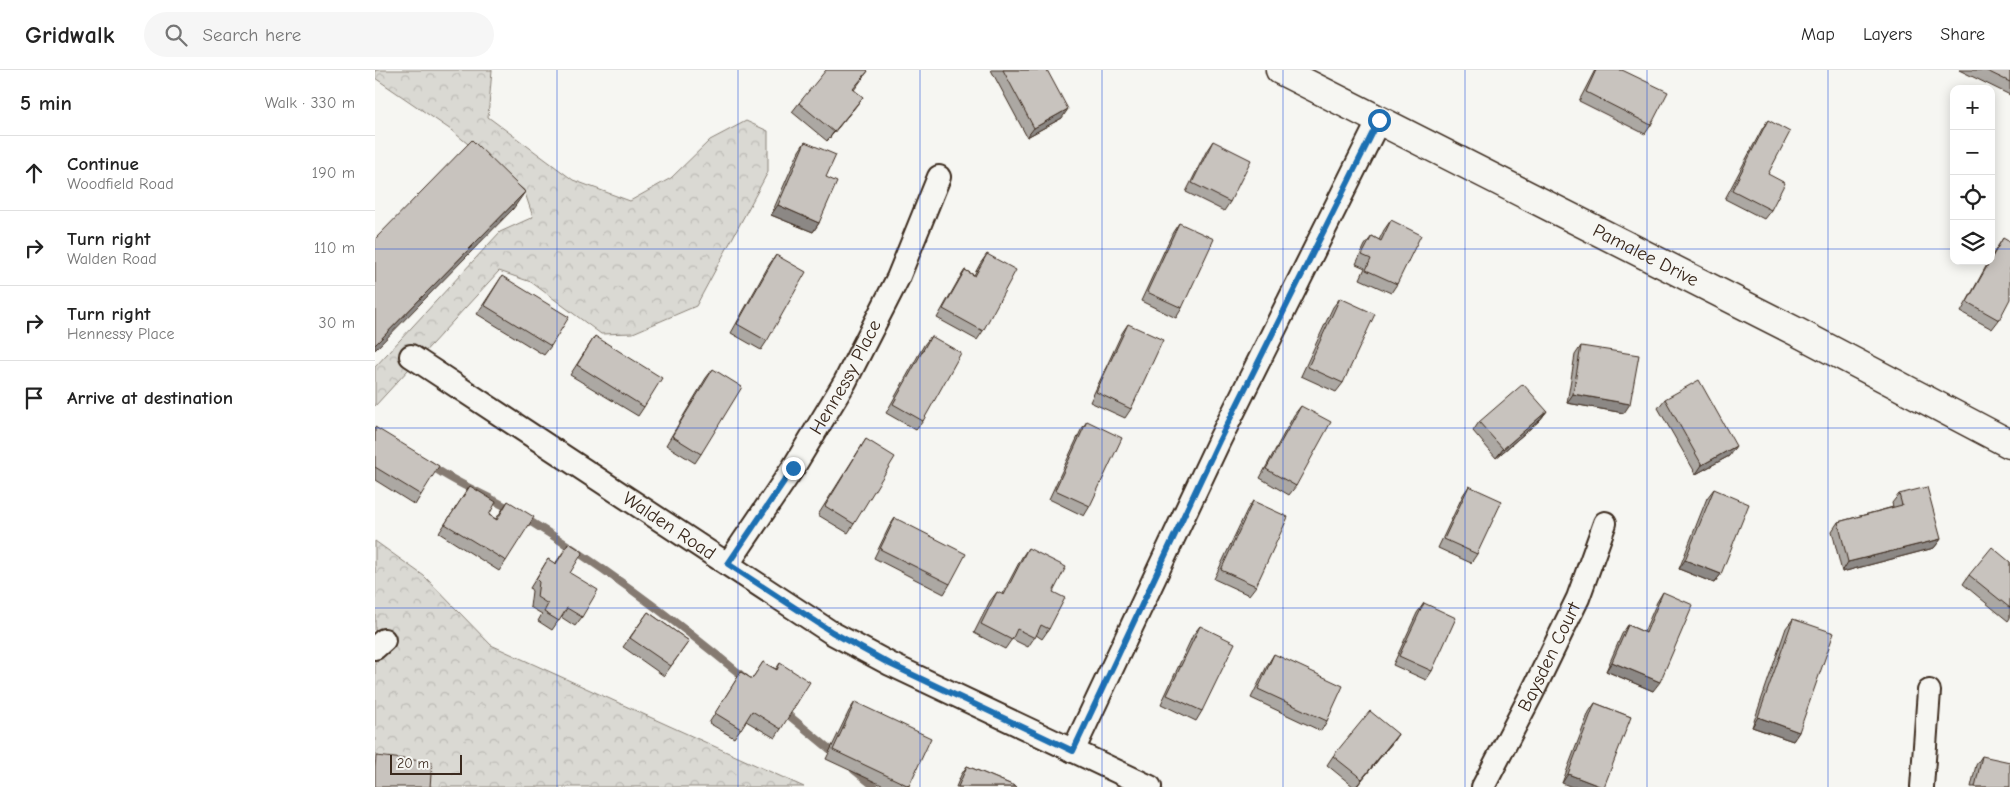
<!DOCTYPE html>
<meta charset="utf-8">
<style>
:root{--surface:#fff;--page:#f6f6f6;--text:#222;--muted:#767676;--line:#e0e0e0}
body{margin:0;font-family:"Comic Neue",sans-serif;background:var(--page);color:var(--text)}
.controls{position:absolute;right:15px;top:15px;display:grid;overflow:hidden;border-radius:10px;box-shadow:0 2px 12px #0003}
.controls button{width:45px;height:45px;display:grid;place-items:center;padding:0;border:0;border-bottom:1px solid var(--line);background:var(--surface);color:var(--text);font:25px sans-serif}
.scale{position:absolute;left:15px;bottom:12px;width:72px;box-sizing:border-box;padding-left:5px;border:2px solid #3b2a1e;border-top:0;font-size:14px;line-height:18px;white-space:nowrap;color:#3b2a1e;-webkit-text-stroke:4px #f6f6f2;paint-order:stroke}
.stop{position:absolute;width:15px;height:15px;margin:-11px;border:4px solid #1f6fb2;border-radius:50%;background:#fff}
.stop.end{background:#1f6fb2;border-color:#fff;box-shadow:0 1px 5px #0008}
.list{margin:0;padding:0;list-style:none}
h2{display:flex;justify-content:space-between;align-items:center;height:65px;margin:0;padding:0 20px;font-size:21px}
h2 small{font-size:16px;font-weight:400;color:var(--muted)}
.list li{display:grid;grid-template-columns:32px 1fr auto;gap:15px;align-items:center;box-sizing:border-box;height:75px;padding:0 20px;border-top:1px solid var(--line)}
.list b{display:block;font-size:19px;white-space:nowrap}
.list p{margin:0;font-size:16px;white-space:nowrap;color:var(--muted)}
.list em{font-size:16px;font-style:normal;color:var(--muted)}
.icon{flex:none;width:28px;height:28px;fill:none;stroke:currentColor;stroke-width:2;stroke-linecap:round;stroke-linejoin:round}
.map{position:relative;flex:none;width:1635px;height:717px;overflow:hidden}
header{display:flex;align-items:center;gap:30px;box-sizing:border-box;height:70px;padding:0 25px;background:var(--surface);border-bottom:1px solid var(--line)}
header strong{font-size:24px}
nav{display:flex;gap:28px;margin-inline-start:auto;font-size:18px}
.search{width:350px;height:45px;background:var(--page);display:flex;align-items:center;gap:12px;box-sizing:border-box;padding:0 18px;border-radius:28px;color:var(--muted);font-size:19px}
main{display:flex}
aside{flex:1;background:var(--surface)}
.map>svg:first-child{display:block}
.forest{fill:url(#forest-crowns);stroke:#8a8278}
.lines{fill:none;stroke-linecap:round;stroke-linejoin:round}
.stream{stroke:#857a71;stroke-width:8}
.minor-casing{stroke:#3b2a1e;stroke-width:26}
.primary-casing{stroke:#3b2a1e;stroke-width:31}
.minor{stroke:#f6f6f2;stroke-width:22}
.primary{stroke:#f6f6f2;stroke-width:28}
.wall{fill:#aca8a3;stroke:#3b2a1e}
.shaded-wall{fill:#8c8885;stroke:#3b2a1e}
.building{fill:#c8c3be;stroke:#3b2a1e}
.route{stroke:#1f6fb2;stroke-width:6}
.grid{fill:none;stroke:#1d4ed8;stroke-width:1;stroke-opacity:0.55}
.labels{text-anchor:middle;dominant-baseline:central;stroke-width:4;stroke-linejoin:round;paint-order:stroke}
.street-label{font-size:19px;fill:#3b2a1e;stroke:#f6f6f2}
</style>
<header>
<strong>Gridwalk</strong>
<div class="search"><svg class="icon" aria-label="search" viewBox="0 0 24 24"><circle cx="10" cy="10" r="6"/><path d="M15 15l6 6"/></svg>Search here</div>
<nav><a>Map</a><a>Layers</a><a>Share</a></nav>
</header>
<main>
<aside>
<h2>5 min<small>Walk · 330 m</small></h2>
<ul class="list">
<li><svg class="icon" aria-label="ahead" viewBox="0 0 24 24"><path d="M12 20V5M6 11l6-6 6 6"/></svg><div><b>Continue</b><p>Woodfield Road</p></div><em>190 m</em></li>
<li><svg class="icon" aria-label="right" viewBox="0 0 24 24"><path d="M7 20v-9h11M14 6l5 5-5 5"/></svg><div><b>Turn right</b><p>Walden Road</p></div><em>110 m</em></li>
<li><svg class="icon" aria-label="right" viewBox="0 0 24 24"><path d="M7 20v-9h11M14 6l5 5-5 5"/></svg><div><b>Turn right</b><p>Hennessy Place</p></div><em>30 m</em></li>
<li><svg class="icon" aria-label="arrive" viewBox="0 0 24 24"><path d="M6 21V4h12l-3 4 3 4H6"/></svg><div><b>Arrive at destination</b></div></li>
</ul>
</aside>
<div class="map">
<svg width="1635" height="717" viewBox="0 0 1635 717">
<defs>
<pattern id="forest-crowns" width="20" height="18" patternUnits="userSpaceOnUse" patternTransform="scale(1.25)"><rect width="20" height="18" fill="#dad9d3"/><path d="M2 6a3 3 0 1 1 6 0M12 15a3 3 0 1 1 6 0" fill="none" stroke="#bcbab5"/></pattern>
</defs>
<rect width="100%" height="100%" fill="#f6f6f2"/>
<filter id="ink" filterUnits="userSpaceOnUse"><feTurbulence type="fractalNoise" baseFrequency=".02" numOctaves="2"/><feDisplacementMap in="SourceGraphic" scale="10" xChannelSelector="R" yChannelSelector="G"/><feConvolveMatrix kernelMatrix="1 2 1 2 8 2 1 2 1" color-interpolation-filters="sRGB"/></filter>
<g filter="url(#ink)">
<g class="forest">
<polygon points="0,0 117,0 113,47 198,110 255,131 296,108 335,70 371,51 393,61 393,102 321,236 258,263 226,264 156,212 124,201 0,336 0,297 125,162 158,147 149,120 76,60 0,8"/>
<polygon points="0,471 49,506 116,575 429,717 58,717 0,684"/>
</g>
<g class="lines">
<g class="stream">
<path d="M54,394C80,414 111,424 138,441"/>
<path d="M148,447C227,495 300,550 371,609"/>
<polyline points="406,639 463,686"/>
<polyline points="479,700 500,717"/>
</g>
<g class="minor-casing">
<g id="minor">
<path id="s1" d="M36,286L457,563L515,594L775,717"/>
<path id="s2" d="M353,494L418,398L470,312L523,208L564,107"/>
<polyline points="0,578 9,570"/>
<polyline points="698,681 844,371 1004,50"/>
<path id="s3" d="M1108,717L1157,623L1203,528L1230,453"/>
<polyline points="1547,717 1554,621"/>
</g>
</g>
<g class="primary-casing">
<g id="primary">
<path id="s4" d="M905,0L1422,262L1635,374"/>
</g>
</g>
<use href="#minor" class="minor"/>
<use href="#primary" class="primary"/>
</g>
<g class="wall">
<polygon points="616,0 672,0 687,48 652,67"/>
<polygon points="1220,0 1247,0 1276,55 1270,64 1204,31"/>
<polygon points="1584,0 1635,0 1635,25"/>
<polygon points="493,1 479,20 481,36 452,71 417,42 424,33"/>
<polygon points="1393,50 1393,104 1396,140 1389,149 1350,129 1387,59"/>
<polygon points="838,71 855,132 849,141 811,122 832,80"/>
<polygon points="430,72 451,107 444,153 438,162 396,145 424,81"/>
<polygon points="1016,150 1022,214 1016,223 985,209 990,198 981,194 990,175 997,166 1004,170 1009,160"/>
<polygon points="804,153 807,238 801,248 766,231 798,162"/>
<polygon points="1628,168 1624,250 1617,259 1586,242 1614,191 1616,191 1616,187"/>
<polygon points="612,184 608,261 602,270 562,248 584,209 590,200 599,205 605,194"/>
<polygon points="401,185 392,271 386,280 356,263 394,195"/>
<polygon points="127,206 176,276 169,285 102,244"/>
<polygon points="965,228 968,313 961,322 926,306 958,237"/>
<polygon points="753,254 756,339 750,348 715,332 747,263"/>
<polygon points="220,266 269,337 263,346 195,305"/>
<polygon points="556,266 548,351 541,360 511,343 549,275"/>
<polygon points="1206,276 1249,343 1192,333 1200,285"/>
<polygon points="338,299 326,384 320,393 291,375 331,308"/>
<polygon points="1290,329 1354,386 1321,404 1283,338"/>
<polygon points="926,336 921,416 914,425 885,408 919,345"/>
<polygon points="1172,341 1165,350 1121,388 1098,361 1104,352"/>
<polygon points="712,351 715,436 709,446 674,429 706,360"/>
<polygon points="0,357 46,425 40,435 0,410"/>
<polygon points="491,369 479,454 473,463 443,445"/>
<polygon points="95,416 114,445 121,449 133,431 131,491 124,501 64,463"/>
<polygon points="1094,416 1102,484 1096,493 1063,478 1088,425"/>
<polygon points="1339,419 1346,504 1339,513 1304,499 1332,428"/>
<polygon points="1524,424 1566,469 1559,478 1467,502 1457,461 1463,452 1518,437 1517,433"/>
<polygon points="878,431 881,516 874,525 839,509 872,440"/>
<polygon points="520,448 575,514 569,524 499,488 514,457"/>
<polygon points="194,473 195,503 207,547 200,556 186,547 177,560 163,551 167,544 155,537 157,521 155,518 173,489 180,494"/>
<polygon points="653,478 678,522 674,559 667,569 661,565 653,577 637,569 630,579 599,563 615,531 622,522 627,525 647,487"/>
<polygon points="1635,492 1635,548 1633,551 1588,514 1594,505"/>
<polygon points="1288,522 1278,621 1231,601 1247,564 1253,555 1269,562 1282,532"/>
<polygon points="1049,533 1057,601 1051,610 1018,595 1042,543"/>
<polygon points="273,542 314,571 289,606 248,577"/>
<polygon points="1418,549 1424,662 1418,671 1377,657 1411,558"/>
<polygon points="825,556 827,641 821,651 786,634 818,565"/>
<polygon points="899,584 952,651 946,661 876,628 893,594"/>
<polygon points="388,592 401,599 405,593 406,659 400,668 371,651 359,668 334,653 366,602 377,609"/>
<polygon points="480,632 534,716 533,717 511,717 451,689 474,641"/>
<polygon points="1220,633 1256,647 1187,713 1214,642"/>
<polygon points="1023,664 1017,673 981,717 979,717 952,695 958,686"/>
<polygon points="1607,686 1635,717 1596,717 1601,695"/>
<polygon points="592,696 642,717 581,717 586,705"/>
</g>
<g class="shaded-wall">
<polygon points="488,27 481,36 452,71 459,62"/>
<polygon points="693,39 687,48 652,67 659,58"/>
<polygon points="150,122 138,139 0,280 0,275"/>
<polygon points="403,135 444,153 438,162 396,145"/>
<polygon points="1198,324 1255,334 1249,343 1192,333"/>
<polygon points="1172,341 1165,350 1121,388 1128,379"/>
<polygon points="1361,376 1354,386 1321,404 1327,395"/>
<polygon points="1566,469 1559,478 1467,502 1473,492"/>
<polygon points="1310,490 1346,504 1339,513 1304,499"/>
<polygon points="1237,592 1285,612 1278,621 1231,601"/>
<polygon points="1383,647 1424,662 1418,671 1377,657"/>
<polygon points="1023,664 1017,673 981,717 987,709"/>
<polygon points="1193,704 1227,717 1197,717 1187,713"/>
</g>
<g class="building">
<polygon points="451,0 492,0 493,1 478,19 488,27 459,62 424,33"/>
<polygon points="628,0 672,0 693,39 659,58"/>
<polygon points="1221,0 1247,0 1293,22 1276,55 1211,22"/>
<polygon points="1610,0 1635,0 1635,12"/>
<polygon points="1393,50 1415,62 1393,104 1410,113 1396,140 1357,120"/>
<polygon points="97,70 150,122 0,275 0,169"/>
<polygon points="838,71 876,90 855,132 817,113"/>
<polygon points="430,72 461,85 451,107 462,112 444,153 403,135"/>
<polygon points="1016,150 1046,165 1022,214 991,200 996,189 987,185 997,166 1006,171"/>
<polygon points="804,153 839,169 807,238 772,222"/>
<polygon points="1628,168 1635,172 1635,229 1624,250 1592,232 1615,191 1616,191 1616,189"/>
<polygon points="612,184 641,200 608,261 568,239 590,200 600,206"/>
<polygon points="401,185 431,202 392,271 362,254"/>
<polygon points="127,206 194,247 176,276 109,235"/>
<polygon points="965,228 1000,244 968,313 933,297"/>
<polygon points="753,254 788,270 756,339 721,322"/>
<polygon points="220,266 287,308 269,337 202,295"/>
<polygon points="556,266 586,283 548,351 518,334"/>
<polygon points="1206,276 1264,285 1255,334 1198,324"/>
<polygon points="338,299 367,317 326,384 297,366"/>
<polygon points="1324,310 1361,376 1327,395 1290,329"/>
<polygon points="1148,314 1172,341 1128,379 1104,352"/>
<polygon points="926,336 956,352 921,416 891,399"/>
<polygon points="712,351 747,368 715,436 680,420"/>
<polygon points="0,357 64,396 46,425 0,397"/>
<polygon points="491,369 520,387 479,454 450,436"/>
<polygon points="95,416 121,432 114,445 122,450 133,431 159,447 131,491 70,454"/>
<polygon points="1094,416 1127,431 1102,484 1069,469"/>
<polygon points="1552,417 1566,469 1473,492 1463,452 1527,435 1524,424"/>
<polygon points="1339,419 1374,434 1346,504 1310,490"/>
<polygon points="878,431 913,447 881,516 846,500"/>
<polygon points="520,448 591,484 575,514 505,479"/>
<polygon points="194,473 208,482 195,503 223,520 207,547 192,538 184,551 169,542 173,534 162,527 164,512 161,509 173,489 181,494"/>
<polygon points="1617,477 1635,492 1635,538 1594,505"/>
<polygon points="653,478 691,497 678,522 690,528 674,559 666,555 660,568 642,559 637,570 606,554 622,522 629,525"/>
<polygon points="1288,522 1318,535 1285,612 1237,592 1253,555 1271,563"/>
<polygon points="1049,533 1081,548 1057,601 1024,586"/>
<polygon points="273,542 314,571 296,596 255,568"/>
<polygon points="1418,549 1459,563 1424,662 1383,647"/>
<polygon points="825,556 860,573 827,641 792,625"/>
<polygon points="899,584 968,616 952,651 883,619"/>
<polygon points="388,592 402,600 405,593 435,612 406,659 377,641 366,659 340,643 366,602 377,609"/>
<polygon points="480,632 556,668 534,716 458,680"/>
<polygon points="1220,633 1256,647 1229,717 1227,717 1193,704"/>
<polygon points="995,641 1023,664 987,709 958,686"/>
<polygon points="1,686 57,692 55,717 0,717 0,698"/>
<polygon points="1607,686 1635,692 1635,717 1600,717"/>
<polygon points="592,696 642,717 583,717"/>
</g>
</g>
<g class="lines" filter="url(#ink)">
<polyline class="route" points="418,398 353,494 457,562 515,594 698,681 844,371 1004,50"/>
</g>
<path class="grid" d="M182,0V717M363,0V717M545,0V717M727,0V717M908,0V717M1090,0V717M1272,0V717M1453,0V717M0,179H1579M1616,179H1635M0,358H1635M0,538H1635"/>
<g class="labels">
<g class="street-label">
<text stroke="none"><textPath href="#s4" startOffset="410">Pamalee Drive</textPath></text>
<text stroke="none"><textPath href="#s2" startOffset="221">Hennessy Place</textPath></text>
<text stroke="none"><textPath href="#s1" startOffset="309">Walden Road</textPath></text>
<text stroke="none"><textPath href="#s3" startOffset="146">Baysden Court</textPath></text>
</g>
</g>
</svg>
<div class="controls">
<button>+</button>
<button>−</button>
<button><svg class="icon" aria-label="locate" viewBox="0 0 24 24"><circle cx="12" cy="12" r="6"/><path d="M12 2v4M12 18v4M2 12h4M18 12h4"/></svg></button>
<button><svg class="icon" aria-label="layers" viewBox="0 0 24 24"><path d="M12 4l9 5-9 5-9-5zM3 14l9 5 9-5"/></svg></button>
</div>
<div class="scale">20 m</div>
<div class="stop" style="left:1004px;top:50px"></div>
<div class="stop end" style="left:418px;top:398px"></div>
</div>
</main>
